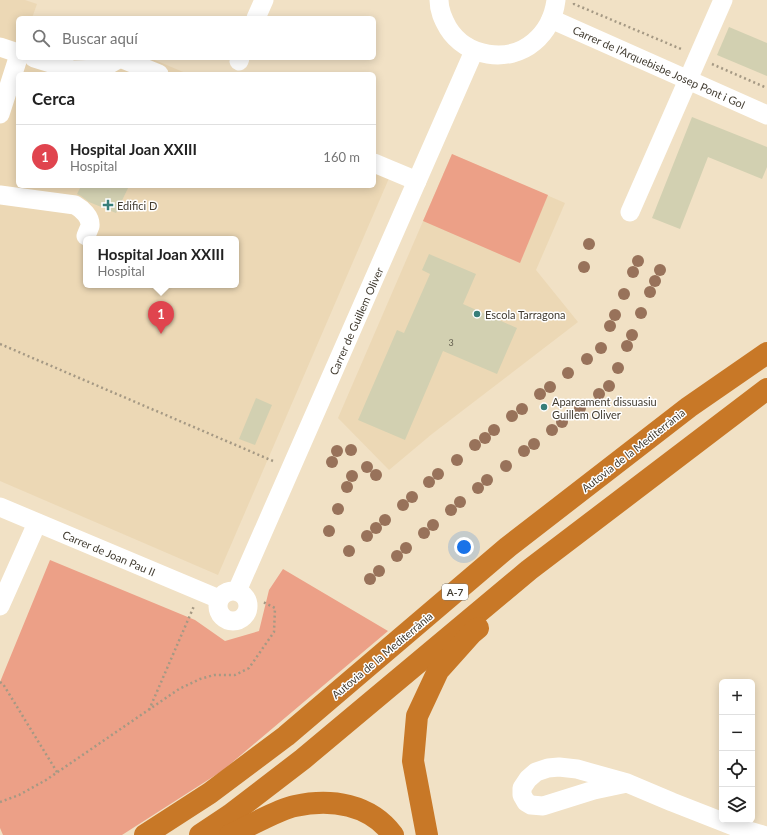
<!DOCTYPE html>
<html lang="es">
<meta charset="utf-8">
<style>
:root{--surface:#fff;--page:#f2f2f2;--text:#222;--muted:#767676;--line:#e0e0e0;--accent:#db2777}
body{margin:0;font-family:Lato,sans-serif;background:var(--page);color:var(--text)}
.controls{position:absolute;right:12px;bottom:12px;display:grid;overflow:hidden;border-radius:6px;box-shadow:0 2px 10px #0003}
.controls button{width:36px;height:36px;display:grid;place-items:center;padding:0;border:0;border-bottom:1px solid var(--line);background:var(--surface);color:var(--text);font:20px sans-serif}
.you{position:absolute;left:464px;top:547px;width:14px;height:14px;margin:-10px;border:3px solid #fff;border-radius:50%;background:#1a73e8;box-shadow:0 0 0 6px #1a73e833}
.badge{display:grid;place-items:center;width:26px;height:26px;border-radius:50%;background:var(--accent);color:#fff;font-size:13px;font-weight:700}
.pin{position:absolute;translate:-50% -33px;filter:drop-shadow(0 1px 2px #0008)}
.pin::after{content:'';position:absolute;top:21px;width:14px;height:12px;background:inherit;clip-path:polygon(0 0,100% 0,50% 100%)}
.popup{position:absolute;left:83px;top:236px;width:156px;height:52px;box-sizing:border-box;display:grid;place-content:center;border-radius:6px;background:var(--surface);filter:drop-shadow(0 1px 3px #0005);font-size:13px;white-space:nowrap;color:var(--muted)}
.popup b{font-size:15px;color:var(--text)}
.popup::after{content:'';position:absolute;left:50%;top:100%;margin-left:-8px;border:8px solid transparent;border-top-color:var(--surface)}
.list{margin:0;padding:0;list-style:none}
h2{display:flex;justify-content:space-between;align-items:center;height:52px;margin:0;padding:0 16px;font-size:17px}
h2 small{font-size:13px;font-weight:400;color:var(--muted)}
.list li{display:grid;grid-template-columns:26px 1fr auto;gap:12px;align-items:center;box-sizing:border-box;height:64px;padding:0 16px;border-top:1px solid var(--line)}
.list b{display:block;font-size:15px;white-space:nowrap}
.list p{margin:0;font-size:13px;white-space:nowrap;color:var(--muted)}
.list em{font-size:13px;font-style:normal;color:var(--muted)}
.icon{flex:none;width:22px;height:22px;fill:none;stroke:currentColor;stroke-width:2;stroke-linecap:round;stroke-linejoin:round}
.map{position:relative;flex:none;width:767px;height:835px;overflow:hidden}
.search{position:absolute;background:var(--surface);box-shadow:0 2px 10px #0003;left:16px;top:16px;width:360px;height:44px;display:flex;align-items:center;gap:10px;box-sizing:border-box;padding:0 14px;border-radius:6px;color:var(--muted);font-size:15px}
.panel{position:absolute;background:var(--surface);box-shadow:0 2px 10px #0003;left:16px;top:72px;width:360px;height:116px;border-radius:6px}
.map>svg:first-child{display:block}
.built{fill:#ecd8b5;fill-rule:evenodd}
.green{fill:#eca087}
.building{fill:#d2d0b1}
.lines{fill:none;stroke-linecap:round;stroke-linejoin:round}
.path{stroke:#a59984;stroke-width:2.5;stroke-dasharray:2 3;stroke-linecap:butt}
.minor{stroke:#fff;stroke-width:19}
.highway{stroke:#c87827;stroke-width:22}
.tree{fill:#98725a}
.poi-dot{fill:#367e79;stroke:#fff;stroke-width:1.5}
.labels{text-anchor:middle;dominant-baseline:central;stroke-width:3;stroke-linejoin:round;paint-order:stroke}
.number-label{font-size:9px;fill:#666151}
.shield{fill:#fff;stroke:#7b766f;stroke-width:1}
.shield-label{font-size:10px;font-weight:bold;fill:#423c31}
.street-label{font-size:11px;fill:#423c31;stroke:#fff}
.poi-label{font-size:11px;fill:#423c31;stroke:#fff;text-anchor:start}
</style>
<div class="map">
<svg width="767" height="835" viewBox="0 0 767 835">
<rect width="100%" height="100%" fill="#f1e1c5"/>
<g class="built">
<path d="M0,0H25L37,4L32,18H18V58H150L188,74H18V186H374V153L396,162L218,575L0,481ZM86,239H236V285H86Z"/>
<polygon points="452,154 565,203 536,270 578,322 432,434 389,470 338,418"/>
</g>
<g class="green">
<polygon points="452,154 548,195 520,263 423,221"/>
<polygon points="50,560 195,620 225,641 259,631 269,590 283,569 388,631 222,771 122,835 3,835 0,828 0,682"/>
</g>
<g class="building">
<polygon points="729,27 767,43 767,76 717,55"/>
<polygon points="692,117 767,147 767,167 762,179 708,157 680,229 652,218"/>
<polygon points="81,186 129,186 116,213 89,202 81,196 77,194"/>
<polygon points="429,254 476,274 463,304 517,328 497,374 443,351 405,440 358,420 397,330 404,333 430,274 422,270"/>
<polygon points="256,398 272,405 255,445 239,439"/>
</g>
<g class="lines">
<g class="path">
<polyline points="574,3 574,4 681,49 681,48"/>
<polyline points="712,64 767,88"/>
<polyline points="0,344 273,461"/>
<polyline points="0,682 3,684 57,772"/>
<polyline points="149,710 194,606"/>
<polyline points="0,802 19,795 46,780 179,689 200,679 214,675 235,675 249,668 274,632 275,608 263,602"/>
</g>
<g class="minor">
<path d="M439,0C439,11 443,19 448,28C466,57 508,64 534,42C547,31 554,16 556,0"/>
<polyline points="256,18 264,0"/>
<polyline points="551,19 767,115"/>
<polyline points="0,47 18,53"/>
<polyline points="34,58 73,70 101,69 120,58 159,74"/>
<polyline points="239,61 240,58"/>
<polyline points="0,114 18,58"/>
<polyline points="374,163 417,181"/>
<path d="M0,195L75,205C82,209 91,217 90,226C89,229 87,233 86,236"/>
<polyline points="630,212 723,0"/>
<polyline points="0,507 219,599"/>
<circle cx="233" cy="606" r="15"/>
<polyline points="237,591 474,51"/>
<polyline points="0,606 37,523"/>
<polyline points="627,783 594,790 543,806 531,805 526,802 522,795 522,788 528,779 536,772 548,768 559,767 577,769 627,783 672,802 736,827 763,835"/>
</g>
<g class="highway">
<polyline points="145,835 210,793 286,736 508,547 689,407 767,353"/>
<polyline points="200,835 230,815 303,759 529,570 767,389"/>
<path d="M230,835C247,827 263,818 280,811C285,809 290,807 295,806C331,798 370,804 393,835"/>
<polyline points="427,835 413,761 417,716 438,671 472,633 478,628"/>
</g>
</g>
<g class="tree">
<circle cx="589" cy="244" r="6"/>
<circle cx="638" cy="261" r="6"/>
<circle cx="584" cy="267" r="6"/>
<circle cx="660" cy="270" r="6"/>
<circle cx="633" cy="272" r="6"/>
<circle cx="655" cy="281" r="6"/>
<circle cx="650" cy="292" r="6"/>
<circle cx="624" cy="294" r="6"/>
<circle cx="641" cy="313" r="6"/>
<circle cx="615" cy="315" r="6"/>
<circle cx="610" cy="326" r="6"/>
<circle cx="632" cy="335" r="6"/>
<circle cx="627" cy="346" r="6"/>
<circle cx="601" cy="348" r="6"/>
<circle cx="587" cy="359" r="6"/>
<circle cx="618" cy="368" r="6"/>
<circle cx="568" cy="373" r="6"/>
<circle cx="609" cy="386" r="6"/>
<circle cx="550" cy="387" r="6"/>
<circle cx="540" cy="394" r="6"/>
<circle cx="599" cy="394" r="6"/>
<circle cx="580" cy="408" r="6"/>
<circle cx="522" cy="409" r="6"/>
<circle cx="512" cy="416" r="6"/>
<circle cx="562" cy="422" r="6"/>
<circle cx="494" cy="430" r="6"/>
<circle cx="552" cy="430" r="6"/>
<circle cx="485" cy="438" r="6"/>
<circle cx="534" cy="444" r="6"/>
<circle cx="475" cy="445" r="6"/>
<circle cx="351" cy="450" r="6"/>
<circle cx="337" cy="451" r="6"/>
<circle cx="524" cy="451" r="6"/>
<circle cx="457" cy="460" r="6"/>
<circle cx="332" cy="462" r="6"/>
<circle cx="506" cy="466" r="6"/>
<circle cx="367" cy="467" r="6"/>
<circle cx="438" cy="474" r="6"/>
<circle cx="376" cy="475" r="6"/>
<circle cx="352" cy="476" r="6"/>
<circle cx="487" cy="480" r="6"/>
<circle cx="429" cy="482" r="6"/>
<circle cx="347" cy="487" r="6"/>
<circle cx="478" cy="488" r="6"/>
<circle cx="412" cy="497" r="6"/>
<circle cx="460" cy="502" r="6"/>
<circle cx="403" cy="505" r="6"/>
<circle cx="338" cy="509" r="6"/>
<circle cx="451" cy="510" r="6"/>
<circle cx="385" cy="520" r="6"/>
<circle cx="433" cy="525" r="6"/>
<circle cx="376" cy="528" r="6"/>
<circle cx="329" cy="531" r="6"/>
<circle cx="424" cy="533" r="6"/>
<circle cx="367" cy="536" r="6"/>
<circle cx="406" cy="548" r="6"/>
<circle cx="349" cy="551" r="6"/>
<circle cx="397" cy="556" r="6"/>
<circle cx="379" cy="571" r="6"/>
<circle cx="370" cy="579" r="6"/>
</g>
<g class="poi-dot">
<path d="M106 199h4v4h4v4h-4v4h-4v-4h-4v-4h4z"/>
<circle cx="477" cy="314" r="4"/>
<circle cx="544" cy="407" r="4"/>
</g>
<g class="labels">
<g class="number-label">
<text x="451" y="342">3</text>
</g>
<rect class="shield" x="442" y="584" width="26" height="16" rx="3"/>
<g class="shield-label">
<text x="455" y="592">A-7</text>
</g>
<g class="street-label">
<text transform="translate(659 67) rotate(24)">Carrer de l'Arquebisbe Josep Pont i Gol</text>
<text transform="translate(356 321) rotate(-66)">Carrer de Guillem Oliver</text>
<text transform="translate(633 450) rotate(-38)">Autovia de la Mediterrània</text>
<text transform="translate(109 553) rotate(23)">Carrer de Joan Pau II</text>
<text transform="translate(382 655) rotate(-40)">Autovia de la Mediterrània</text>
</g>
<g class="poi-label">
<text x="117" y="205">Edifici D</text>
<text x="485" y="314">Escola Tarragona</text>
<text x="552" y="401">Aparcament dissuasiu<tspan x="552" dy="13">Guillem Oliver</tspan></text>
</g>
</g>
</svg>
<div class="controls">
<button>+</button>
<button>−</button>
<button><svg class="icon" aria-label="locate" viewBox="0 0 24 24"><circle cx="12" cy="12" r="6"/><path d="M12 2v4M12 18v4M2 12h4M18 12h4"/></svg></button>
<button><svg class="icon" aria-label="layers" viewBox="0 0 24 24"><path d="M12 4l9 5-9 5-9-5zM3 14l9 5 9-5"/></svg></button>
</div>
<div class="you"></div>
<div class="pin badge" style="left:161px;top:334px;background:#e0444e">1</div>
<div class="popup"><b>Hospital Joan XXIII</b>Hospital</div>
<div class="search"><svg class="icon" aria-label="search" viewBox="0 0 24 24"><circle cx="10" cy="10" r="6"/><path d="M15 15l6 6"/></svg>Buscar aquí</div>
<section class="panel">
<h2>Cerca<small></small></h2>
<ul class="list">
<li><span class="badge" style="background:#e0444e">1</span><div><b>Hospital Joan XXIII</b><p>Hospital</p></div><em>160 m</em></li>
</ul>
</section>
</div>
